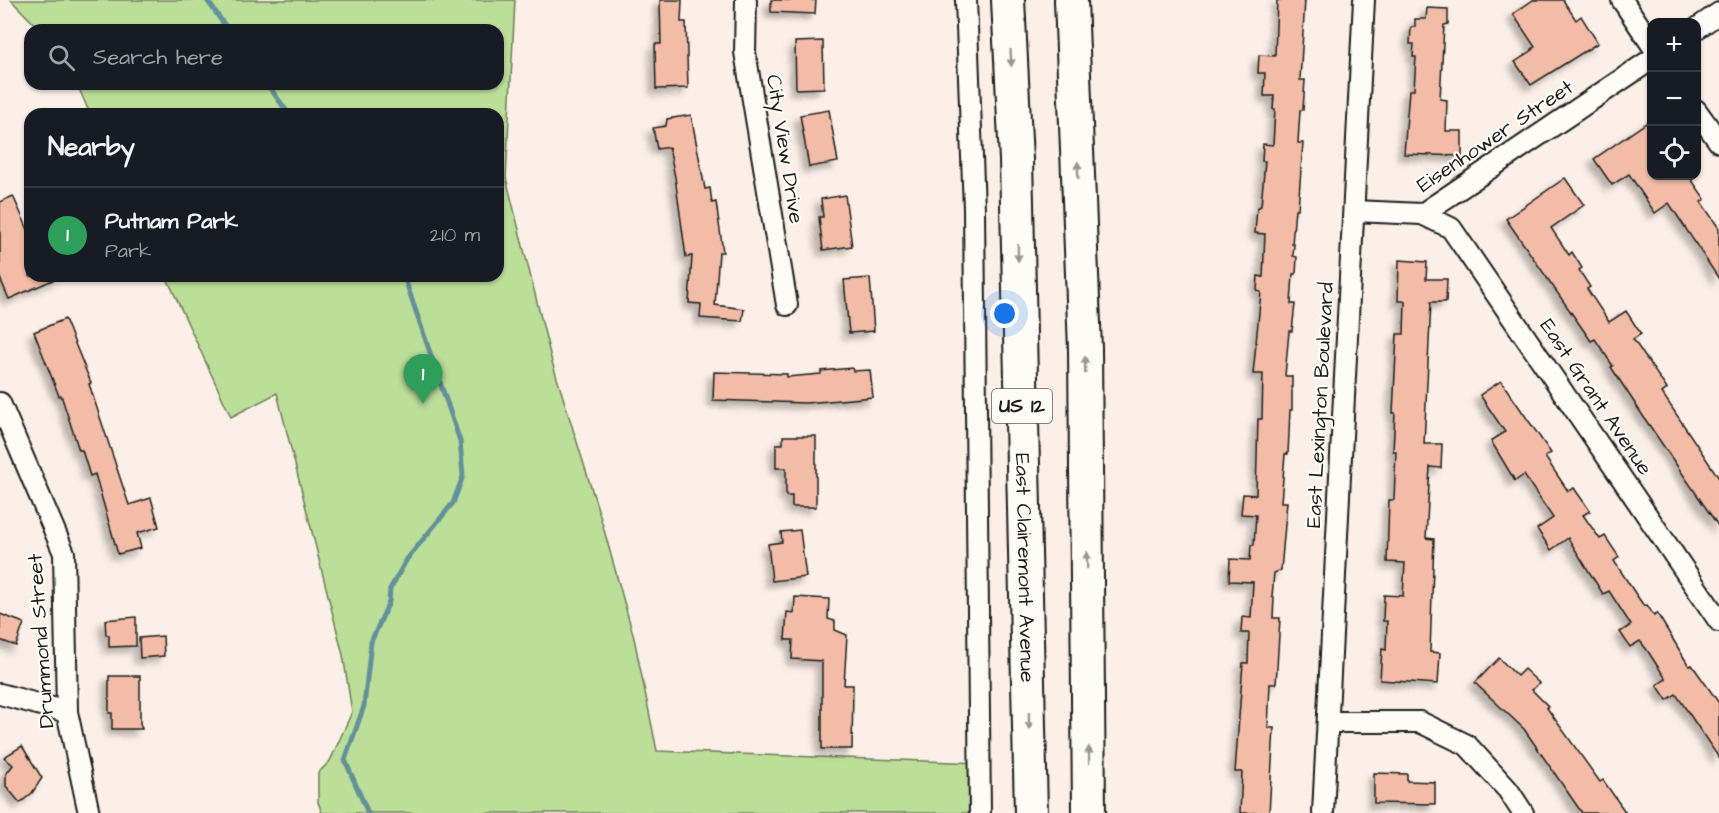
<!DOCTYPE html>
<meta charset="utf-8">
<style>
:root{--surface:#171b24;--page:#20242c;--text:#f1f3f6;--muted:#9ea1a6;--line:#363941;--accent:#b45309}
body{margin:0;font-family:"Architects Daughter",sans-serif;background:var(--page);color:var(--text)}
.controls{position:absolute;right:18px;top:18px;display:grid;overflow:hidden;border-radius:12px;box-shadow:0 2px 4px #0004}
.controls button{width:54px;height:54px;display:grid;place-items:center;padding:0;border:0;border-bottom:2px solid var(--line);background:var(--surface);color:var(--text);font:30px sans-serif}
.you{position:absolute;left:1005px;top:314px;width:21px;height:21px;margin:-15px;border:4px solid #fff;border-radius:50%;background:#1a73e8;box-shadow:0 0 0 9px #1a73e833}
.badge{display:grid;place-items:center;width:39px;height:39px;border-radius:50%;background:var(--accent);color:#fff;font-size:20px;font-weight:700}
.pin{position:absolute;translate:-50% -50px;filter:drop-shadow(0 2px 3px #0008)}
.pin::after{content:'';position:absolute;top:32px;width:21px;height:18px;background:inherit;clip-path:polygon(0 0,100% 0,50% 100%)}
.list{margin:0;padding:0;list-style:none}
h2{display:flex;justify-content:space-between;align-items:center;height:78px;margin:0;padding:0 24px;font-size:26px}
h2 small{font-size:20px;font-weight:400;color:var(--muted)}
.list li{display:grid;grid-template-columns:39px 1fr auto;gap:18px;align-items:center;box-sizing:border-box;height:96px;padding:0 24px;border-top:2px solid var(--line)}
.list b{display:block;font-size:22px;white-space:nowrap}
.list p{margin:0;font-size:20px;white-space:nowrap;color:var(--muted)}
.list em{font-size:20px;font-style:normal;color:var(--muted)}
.icon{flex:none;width:33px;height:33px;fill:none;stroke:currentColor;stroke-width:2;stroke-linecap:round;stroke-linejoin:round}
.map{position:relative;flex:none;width:1719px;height:813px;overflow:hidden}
.search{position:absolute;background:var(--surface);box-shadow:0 2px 4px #0004;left:24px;top:24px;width:480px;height:66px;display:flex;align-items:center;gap:15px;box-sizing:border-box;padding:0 21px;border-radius:18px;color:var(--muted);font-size:22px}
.panel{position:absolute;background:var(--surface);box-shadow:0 2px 4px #0004;left:24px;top:108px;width:480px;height:174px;border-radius:18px}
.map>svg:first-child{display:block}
.green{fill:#bbde98;stroke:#6c7d5a;stroke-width:1.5}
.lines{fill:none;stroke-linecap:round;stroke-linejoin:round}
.stream{stroke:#629199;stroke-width:5}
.building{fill:#f3bca7;stroke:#1c1c1c;stroke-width:1.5;filter:url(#shadow)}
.minor-casing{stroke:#1c1c1c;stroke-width:24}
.primary-casing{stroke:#1c1c1c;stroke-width:36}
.minor{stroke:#fdfcf7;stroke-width:20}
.primary{stroke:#fdfcf7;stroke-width:32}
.oneway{fill:#989794}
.labels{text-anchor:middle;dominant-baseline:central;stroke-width:4.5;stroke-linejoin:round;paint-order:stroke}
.shield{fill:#fdfcf7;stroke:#605f5e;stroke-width:1.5}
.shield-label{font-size:20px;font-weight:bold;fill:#1c1c1c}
.street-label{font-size:21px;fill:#1c1c1c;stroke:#fdfcf7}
</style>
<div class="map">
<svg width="1719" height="813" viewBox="0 0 1719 813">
<defs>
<filter id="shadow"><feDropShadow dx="-5.5" dy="5.5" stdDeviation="3" flood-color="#0004"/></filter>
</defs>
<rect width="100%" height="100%" fill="#fbefe7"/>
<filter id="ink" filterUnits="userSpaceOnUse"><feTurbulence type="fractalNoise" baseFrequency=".0167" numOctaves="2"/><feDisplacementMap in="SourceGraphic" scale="12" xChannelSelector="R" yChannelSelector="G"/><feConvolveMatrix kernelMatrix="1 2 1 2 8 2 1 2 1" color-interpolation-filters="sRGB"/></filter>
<g filter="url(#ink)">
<polygon class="green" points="11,0 515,0 506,178 552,362 601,519 634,638 657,751 980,763 980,813 322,813 318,802 318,773 330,761 352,712 343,655 277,393 231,417 166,276 498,276 498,114 90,114 77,84 498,84 498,30 40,30"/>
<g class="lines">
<g class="stream">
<polyline points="207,0 228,30"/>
<polyline points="267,84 289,114"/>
<polyline points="368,813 345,760 364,706 371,642 389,602 390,589 407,559 453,503 463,476 460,441 404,276"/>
</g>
</g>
<g class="building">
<polygon points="660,0 682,0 681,22 686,22 688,88 656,89 655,44 661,44"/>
<polygon points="771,0 816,0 815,14 771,12"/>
<polygon points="1277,0 1305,0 1300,80 1305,80 1303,110 1300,110 1298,143 1303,143 1298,209 1295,209 1292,244 1294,244 1293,256 1297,257 1296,274 1293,274 1291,304 1295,304 1292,331 1289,331 1285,376 1292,376 1292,410 1290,410 1288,454 1285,454 1281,502 1287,502 1281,570 1274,573 1272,597 1274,597 1273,618 1280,618 1276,684 1270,684 1268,728 1274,728 1269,813 1240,813 1242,772 1235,772 1243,663 1248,663 1249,633 1241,633 1242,617 1251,618 1253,582 1229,581 1230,559 1250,560 1251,545 1254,545 1256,515 1241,514 1243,494 1256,495 1258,419 1262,419 1263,374 1253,374 1261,292 1257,291 1258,276 1263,277 1265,234 1255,233 1257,208 1261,206 1265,161 1262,161 1263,144 1273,145 1275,109 1273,109 1274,96 1264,96 1265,73 1258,73 1259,55 1275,56"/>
<polygon points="1533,0 1563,0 1576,20 1581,16 1598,43 1531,85 1515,62 1533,50 1532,49 1535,47 1513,14"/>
<polygon points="1427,8 1448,9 1448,24 1444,25 1440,99 1447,100 1446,131 1462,131 1462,156 1404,154 1409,90 1414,90 1416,57 1413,57 1414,44 1410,44 1411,27 1415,27 1415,19 1426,19"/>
<polygon points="823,41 824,88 796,89 795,42"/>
<polygon points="829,110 838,162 809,167 800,115"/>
<polygon points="691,115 705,189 710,188 712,203 716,202 723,252 719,252 715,305 744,309 742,321 700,318 701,304 689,303 692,256 686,257 675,177 669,147 657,149 653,128 666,126 667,119"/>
<polygon points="1652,119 1652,176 1689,176 1705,199 1701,202 1719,228 1719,279 1669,203 1655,213 1629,174 1612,185 1594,159"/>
<polygon points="1565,178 1584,205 1551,228 1569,255 1572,252 1582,268 1579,270 1590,287 1587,289 1609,322 1626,311 1641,334 1633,339 1667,389 1662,393 1719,478 1719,527 1645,419 1611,367 1613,366 1595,339 1591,341 1506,219"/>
<polygon points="845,195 852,246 823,250 819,217 823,217 821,199"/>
<polygon points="13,196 30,234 30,276 62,276 9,299 0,278 0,202"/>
<polygon points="1399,260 1427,262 1426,279 1447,279 1446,302 1431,302 1424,444 1442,444 1441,468 1430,467 1426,538 1434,539 1430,652 1440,653 1438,684 1380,680 1382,649 1386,650 1387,621 1383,621 1384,595 1403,596 1405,563 1387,562 1389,500 1394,500 1396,451 1393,451 1395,413 1393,413 1397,334 1404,334 1405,301 1398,301"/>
<polygon points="870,278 874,331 849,333 844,280"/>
<polygon points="65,319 91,383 89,384 129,505 151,498 159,527 137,533 141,548 118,554 95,474 90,476 82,450 79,450 61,395 59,396 34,332"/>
<polygon points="852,368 853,371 870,370 873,397 806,403 713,400 714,372 787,374 787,377 821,374 821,371"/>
<polygon points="1501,381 1551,453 1545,457 1568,491 1574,488 1590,511 1583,515 1600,539 1605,536 1619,557 1614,561 1635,593 1644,606 1647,605 1654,616 1657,613 1689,666 1692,665 1719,703 1719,758 1676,694 1667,700 1657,685 1666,679 1647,650 1640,641 1630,647 1620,632 1631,625 1609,591 1603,594 1568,538 1551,550 1537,529 1553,518 1524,475 1515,481 1491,441 1505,432 1480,395"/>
<polygon points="783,436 816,436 816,507 792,507 792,496 786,496 786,468 776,468 776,444 783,444"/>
<polygon points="800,530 806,577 772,581 768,544 782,542 781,532"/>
<polygon points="795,597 829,599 828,619 835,621 835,630 847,635 844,685 853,685 852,749 822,749 822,661 792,659 793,640 785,640 787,612 794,613"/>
<polygon points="0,614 24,623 16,646 0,640"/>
<polygon points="136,617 136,646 109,647 109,635 106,635 105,620"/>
<polygon points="163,636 164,656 140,658 139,638"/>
<polygon points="1499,658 1517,676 1524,669 1539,683 1532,690 1548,706 1547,708 1600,782 1603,780 1626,813 1582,813 1524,729 1475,683"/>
<polygon points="109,676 140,676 140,723 142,729 112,729 112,713 109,713"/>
<polygon points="22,746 42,778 32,793 20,803 6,786 6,774 13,765 4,757"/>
<polygon points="1374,773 1407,774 1407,781 1435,782 1435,804 1374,803"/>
</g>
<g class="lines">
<g class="minor-casing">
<g id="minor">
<polyline points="746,0 745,52 787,305"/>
<polyline points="966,0 974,209 980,813"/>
<polyline points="1622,0 1652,45"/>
<polyline points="1696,29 1719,13"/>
<polyline points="1696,110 1719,142"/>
<polyline points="1354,211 1422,214 1652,59"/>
<polyline points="1422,214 1451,228 1719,621"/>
<polyline points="0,403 64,553 67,712 89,813"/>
<polyline points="0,694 67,712"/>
<polyline points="1328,722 1420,722 1467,745 1508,790 1523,813"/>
<polyline points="1323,813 1364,0"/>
</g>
</g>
<g class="primary-casing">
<g id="primary">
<path id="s1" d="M1008,0L1016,160L1031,813"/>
<polyline points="1071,0 1085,349 1089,813"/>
</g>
</g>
<use href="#minor" class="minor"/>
<use href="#primary" class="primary"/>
</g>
<defs><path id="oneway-solid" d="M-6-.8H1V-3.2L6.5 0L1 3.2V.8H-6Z" transform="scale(1.5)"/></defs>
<g class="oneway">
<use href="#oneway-solid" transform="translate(1011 58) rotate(87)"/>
<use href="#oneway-solid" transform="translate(1078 170) rotate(-92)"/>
<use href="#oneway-solid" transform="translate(1018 253) rotate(89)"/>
<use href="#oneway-solid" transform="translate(1085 365) rotate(-91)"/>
<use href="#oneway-solid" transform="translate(1087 560) rotate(-91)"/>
<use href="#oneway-solid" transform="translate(1029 721) rotate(89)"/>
<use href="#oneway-solid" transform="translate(1089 755) rotate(-91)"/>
</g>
</g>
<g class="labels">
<rect class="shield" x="992" y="389" width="60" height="34" rx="4.5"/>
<g class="shield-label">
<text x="1022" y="406">US 12</text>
</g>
<g class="street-label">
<text transform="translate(1495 136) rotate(-34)">Eisenhower Street</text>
<text transform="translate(785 149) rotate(81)">City View Drive</text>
<text transform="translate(1596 397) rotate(56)">East Grant Avenue</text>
<text transform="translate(1320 405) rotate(-87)">East Lexington Boulevard</text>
<text stroke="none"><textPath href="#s1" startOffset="568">East Clairemont Avenue</textPath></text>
<text transform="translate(41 641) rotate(-94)">Drummond Street</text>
</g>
</g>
</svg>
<div class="controls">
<button>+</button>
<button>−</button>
<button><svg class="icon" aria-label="locate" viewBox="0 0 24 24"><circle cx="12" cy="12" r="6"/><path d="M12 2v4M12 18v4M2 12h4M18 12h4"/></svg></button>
</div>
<div class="you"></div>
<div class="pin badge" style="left:423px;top:404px;background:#2e9e5b">1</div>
<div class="search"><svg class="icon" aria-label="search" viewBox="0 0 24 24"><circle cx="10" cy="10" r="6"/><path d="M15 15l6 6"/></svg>Search here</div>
<section class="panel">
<h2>Nearby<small></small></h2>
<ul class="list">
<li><span class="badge" style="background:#2e9e5b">1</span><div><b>Putnam Park</b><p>Park</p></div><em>210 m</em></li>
</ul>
</section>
</div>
